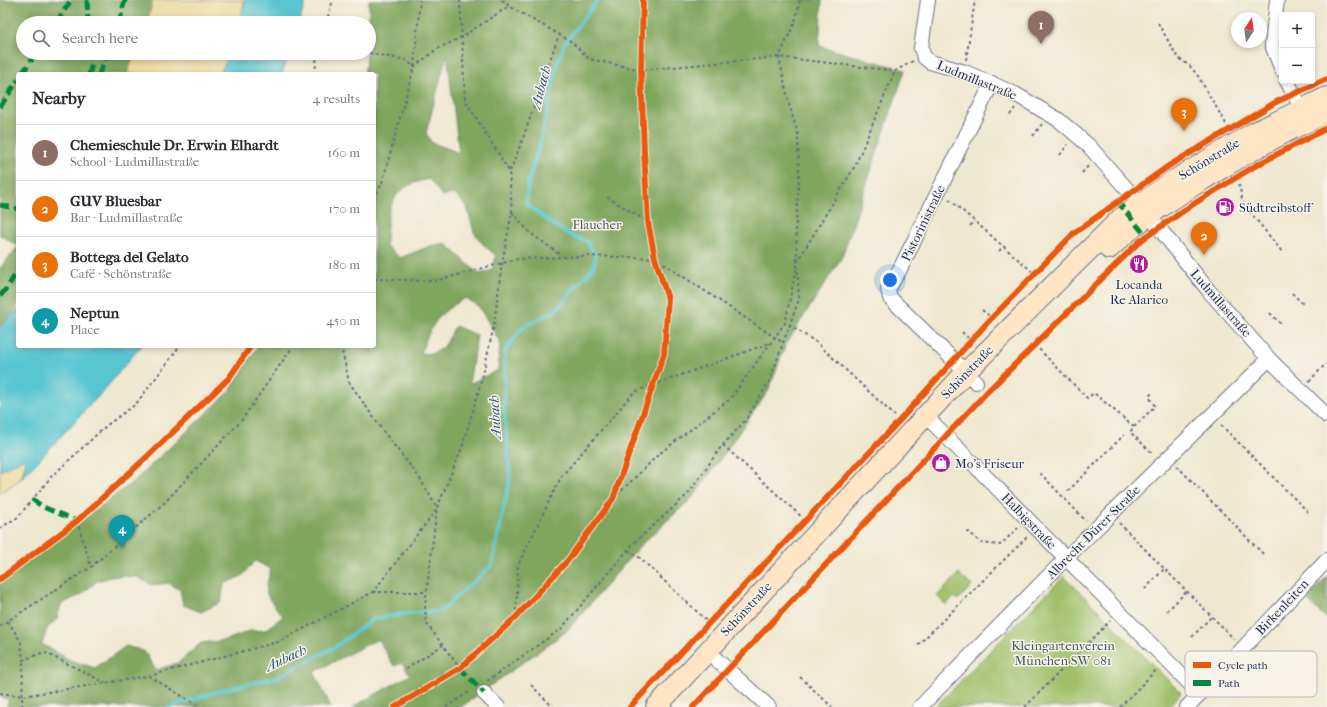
<!DOCTYPE html>
<meta charset="utf-8">
<style>
:root{--surface:#fff;--page:#f7f7f7;--text:#2b2b33;--muted:#7c7c81;--line:#e1e1e2;--accent:#db2777}
body{margin:0;font-family:"IM FELL French Canon",serif;background:var(--page);color:var(--text)}
.controls{position:absolute;right:12px;top:12px;display:grid;overflow:hidden;border-radius:4px;box-shadow:0 2px 6px #0003}
.controls button{width:36px;height:36px;display:grid;place-items:center;padding:0;border:0;border-bottom:1px solid var(--line);background:var(--surface);color:var(--text);font:20px sans-serif}
.compass{position:absolute;left:1231px;top:12px;width:36px;height:36px;border-radius:50%;background:var(--surface);box-shadow:0 2px 6px #0003;rotate:13deg}
.you{position:absolute;left:890px;top:280px;width:14px;height:14px;margin:-10px;border:3px solid #fff;border-radius:50%;background:#1a73e8;box-shadow:0 0 0 6px #1a73e833}
.badge{display:grid;place-items:center;width:26px;height:26px;border-radius:50%;background:var(--accent);color:#fff;font-size:13px;font-weight:700}
.pin{position:absolute;translate:-50% -33px;filter:drop-shadow(0 1px 2px #0008)}
.pin::after{content:'';position:absolute;top:21px;width:14px;height:12px;background:inherit;clip-path:polygon(0 0,100% 0,50% 100%)}
.list{margin:0;padding:0;list-style:none}
h2{display:flex;justify-content:space-between;align-items:center;height:52px;margin:0;padding:0 16px;font-size:17px}
h2 small{font-size:13px;font-weight:400;color:var(--muted)}
.list li{display:grid;grid-template-columns:26px 1fr auto;gap:12px;align-items:center;box-sizing:border-box;height:56px;padding:0 16px;border-top:1px solid var(--line)}
.list b{display:block;font-size:15px;white-space:nowrap}
.list p{margin:0;font-size:13px;white-space:nowrap;color:var(--muted)}
.list em{font-size:13px;font-style:normal;color:var(--muted)}
.icon{flex:none;width:22px;height:22px;fill:none;stroke:currentColor;stroke-width:2;stroke-linecap:round;stroke-linejoin:round}
.map{position:relative;flex:none;width:1327px;height:707px;overflow:hidden}
.search{position:absolute;background:var(--surface);box-shadow:0 2px 6px #0003;left:16px;top:16px;width:360px;height:44px;display:flex;align-items:center;gap:10px;box-sizing:border-box;padding:0 14px;border-radius:22px;color:var(--muted);font-size:15px}
.panel{position:absolute;background:var(--surface);box-shadow:0 2px 6px #0003;left:16px;top:72px;width:360px;height:276px;border-radius:4px}
.map>svg:first-child{display:block}
.green{fill:#9fc069;stroke:#5d7864}
.forest{fill:#7fa65d;stroke:#4d6a5e;fill-rule:evenodd}
.sand{fill:#eeda9e;stroke:#84847e}
.water{fill:#59c6d1;stroke:#3a7a98}
.lines{fill:none;stroke-linecap:round;stroke-linejoin:round}
.stream{stroke:#59c6d1;stroke-width:3.5}
.street-casing{stroke:#657086;stroke-width:16}
.secondary-casing{stroke:#657086;stroke-width:22}
.path{stroke:#657086;stroke-width:2;stroke-dasharray:3 3;stroke-linecap:butt}
.street{stroke:#fff;stroke-width:14}
.secondary{stroke:#fde5c5;stroke-width:20}
.quiet{stroke:#00873e;stroke-width:5;stroke-dasharray:10 5;stroke-linecap:butt}
.cycleway-casing{stroke:#f7f3e8;stroke-width:8}
.cycleway{stroke:#e8590c;stroke-width:6}
.labels{text-anchor:middle;dominant-baseline:central;stroke-width:3;stroke-linejoin:round;paint-order:stroke}
.street-label{font-size:13px;fill:#1b2f5e;stroke:#f7f3e8}
.poi-label{font-size:13px;fill:#1b2f5e;stroke:#f7f3e8;text-anchor:start}
.park-label{font-size:13px;fill:#435a61;stroke:#f7f3e8}
.water-label{font-size:14px;font-style:italic;fill:#2a557b;stroke:#f7f3e8}
.key{fill:#f7f3e8;stroke:#b5b8bf;stroke-width:1}
.key-label{font-size:11px;fill:#1b2f5e}
</style>
<div class="map">
<svg width="1327" height="707" viewBox="0 0 1327 707">
<rect width="100%" height="100%" fill="#f7f3e8"/>
<filter id="ink" filterUnits="userSpaceOnUse"><feTurbulence type="fractalNoise" baseFrequency=".025" numOctaves="2"/><feDisplacementMap in="SourceGraphic" scale="8" xChannelSelector="R" yChannelSelector="G"/><feConvolveMatrix kernelMatrix="1 2 1 2 8 2 1 2 1" color-interpolation-filters="sRGB"/></filter>
<filter id="wash" filterUnits="userSpaceOnUse"><feTurbulence type="fractalNoise" baseFrequency=".012" numOctaves="4" result="noise"/><feDisplacementMap in="SourceGraphic" scale="16" xChannelSelector="R" yChannelSelector="G"/><feGaussianBlur stdDeviation="0.9" result="paint"/><feColorMatrix in="noise" values="0 0 0 0 0 0 0 0 0 0 0 0 0 0 0 0 0 1.4 0 .05"/><feComposite in="paint" operator="in"/></filter>
<g filter="url(#wash)">
<rect width="100%" height="100%" fill="#efe8d0"/>
<g class="green">
<polygon points="959,574 972,586 958,600 954,597 946,605 937,596"/>
<polygon points="1064,576 1181,693 1168,707 935,707"/>
</g>
<g class="forest">
<polygon points="0,0 153,0 147,23 23,23 23,53 135,53 127,74 18,74 18,246 0,235"/>
<path d="M369,0H822L819,46L905,70L842,257L786,344L769,390L694,496L639,547L567,631L461,707H353L410,675L402,663L394,666L378,639L314,672L331,707H7L8,699L0,697V584L135,480L230,391L258,346H374V74H364L367,53H369ZM447,54L459,153L431,142L426,133ZM429,179L442,196L455,194L467,207L474,232L481,242L496,256L492,270L479,274L445,243L430,246L400,258L386,246C387,210 388,187 429,179ZM465,298L479,307L500,342L498,370L469,384L477,335L455,326C446,344 443,356 421,353C431,324 438,313 465,298ZM255,561L271,569C263,595 265,595 283,616L266,630L250,631L226,640L201,643L178,663L156,670L144,651L126,646L95,668L70,660L42,644L47,629L57,619L61,604L81,595L97,581L111,577L123,576L137,577L152,585L169,583L180,590L183,605L201,612L221,602L224,584L242,576Z"/>
<polygon points="18,247 18,304 11,316 0,327 0,268"/>
<polygon points="1327,577 1327,619 1306,599"/>
</g>
<g class="sand">
<polygon points="153,0 245,0 239,23 147,23"/>
<polygon points="135,53 230,53 220,74 127,74"/>
<polygon points="23,459 26,461 21,479 0,493 0,471"/>
</g>
<g class="water">
<polygon points="245,0 306,0 299,23 239,23"/>
<polygon points="230,53 289,53 282,74 220,74"/>
<polygon points="18,309 18,346 141,346 106,388 21,479 26,462 23,459 0,470 0,327"/>
</g>
<g class="lines">
<polyline class="stream" points="170,707 222,690 277,677 335,647 373,619 412,613 441,611 492,565 510,478 504,411 505,351 523,327 555,311 594,266 595,254 586,241 572,236 551,223 526,204 528,183 540,143 557,65 564,44 598,0"/>
</g>
</g>
<g filter="url(#ink)">
<g class="lines">
<g class="street-casing">
<g id="street">
<polyline points="928,0 921,48 924,57 930,62 965,72 1015,94 1059,120 1088,145 1140,204 1209,291 1269,359 1327,416"/>
<polyline points="1277,0 1272,45 1282,70"/>
<polyline points="1287,81 1306,117"/>
<polyline points="976,382 890,298 888,289 899,271 992,83"/>
<polyline points="926,416 1200,694"/>
<polyline points="707,651 769,707"/>
<polyline points="484,693 498,707"/>
<polyline points="920,707 1066,558 1269,359"/>
<polyline points="1187,707 1327,560"/>
</g>
</g>
<g class="secondary-casing">
<g id="secondary">
<path d="M1109,249C1137,221 1171,200 1204,179C1244,155 1284,131 1327,113"/>
<polyline points="656,707 966,372 1121,218 1174,180 1251,134 1327,97"/>
</g>
</g>
<g class="path">
<polyline points="460,0 465,100 509,171 512,212 502,263 494,325 482,379 462,448 437,508 425,605 426,623 460,668"/>
<polyline points="502,0 509,6 572,42 589,59 641,70 779,57 895,71 913,61"/>
<polyline points="326,23 333,0"/>
<polyline points="1158,23 1178,58 1190,66 1198,76 1229,129"/>
<polyline points="369,53 406,60 414,67 437,49 462,37 509,6"/>
<polyline points="966,60 975,0"/>
<polyline points="315,74 317,53"/>
<polyline points="1010,115 1015,108"/>
<polyline points="1033,136 1042,124"/>
<polyline points="1060,155 1068,144"/>
<path d="M510,171C529,126 542,80 559,35"/>
<polyline points="1082,173 1089,165"/>
<polyline points="1239,184 1243,203 1283,253"/>
<polyline points="607,197 648,222"/>
<polyline points="374,199 382,183 414,67 420,0"/>
<polyline points="949,199 1035,274"/>
<polyline points="512,212 529,232 562,256"/>
<polyline points="970,226 974,221"/>
<polyline points="999,251 1004,246"/>
<polyline points="797,261 796,224 799,177 798,134 789,104 779,57 795,22 800,0"/>
<polyline points="374,279 434,281 518,259 587,256 655,258 782,342"/>
<polyline points="1292,293 1303,304"/>
<polyline points="982,310 992,318"/>
<polyline points="1270,313 1281,324"/>
<polyline points="789,325 816,342 895,416"/>
<polyline points="962,332 971,341"/>
<polyline points="1035,345 1087,398 1094,393 1134,427 1130,432 1153,454"/>
<polyline points="341,346 349,382 383,431 419,477 437,508"/>
<polyline points="1309,381 1327,363"/>
<polyline points="1221,425 1309,513"/>
<polyline points="1134,427 1155,406 1149,397 1152,392"/>
<polyline points="723,445 805,520"/>
<polyline points="1177,466 1265,556"/>
<polyline points="1040,473 1086,521"/>
<polyline points="1068,491 1124,435"/>
<polyline points="613,499 659,454 730,399 785,323 797,265"/>
<polyline points="77,521 91,567"/>
<polyline points="1119,523 1234,639"/>
<polyline points="0,528 18,517 51,477 107,425 136,404 180,346"/>
<polyline points="967,533 969,532 981,543 1000,545 1018,528"/>
<polyline points="628,550 640,558 709,623"/>
<polyline points="1145,589 1165,568"/>
<polyline points="373,592 426,592"/>
<polyline points="1167,611 1187,591"/>
<polyline points="516,617 518,565 561,477 634,392 770,343"/>
<polyline points="8,621 21,642 23,660 44,652 106,683"/>
<polyline points="0,626 91,567 164,503 241,421 293,346"/>
<polyline points="1192,637 1212,616"/>
<polyline points="918,645 1028,536"/>
<polyline points="406,669 443,645"/>
<polyline points="149,676 200,707"/>
<polyline points="800,677 832,707"/>
<polyline points="487,681 561,629 632,545 688,494 721,447 745,421 769,382 799,299 797,262 855,166 895,71"/>
<polyline points="531,685 553,707"/>
<polyline points="0,693 23,696 149,676 278,642 373,592 437,509"/>
<polyline points="22,707 23,660"/>
<polyline points="446,707 471,691"/>
<polyline points="1025,707 1110,621"/>
<polyline points="1120,707 1157,669"/>
</g>
<use href="#street" class="street"/>
<use href="#secondary" class="secondary"/>
<g class="quiet">
<polyline points="87,0 88,23"/>
<polyline points="56,23 71,0"/>
<polyline points="119,23 125,0"/>
<polyline points="22,74 36,53"/>
<polyline points="89,74 92,64 91,53"/>
<polyline points="99,74 108,53"/>
<polyline points="0,107 18,80"/>
<polyline points="1117,201 1146,236"/>
<polyline points="0,205 18,209"/>
<polyline points="0,296 7,288 18,270"/>
<polyline points="32,499 43,507 77,521"/>
<polyline points="460,668 484,693"/>
</g>
<g class="cycleway-casing">
<g id="cycleway">
<polyline points="0,579 77,521 148,456 229,378 251,346"/>
<polyline points="395,707 460,668 516,617 568,560 613,499 664,354 668,299 655,258 648,222 644,151 641,70 643,0"/>
<polyline points="630,707 900,420 987,323 1074,233 1170,165 1276,102 1327,79"/>
<polyline points="693,707 987,392 1140,241 1192,205 1255,166 1327,128"/>
</g>
</g>
<use href="#cycleway" class="cycleway"/>
</g>
</g>
<defs>
<g id="fuel-disc" transform="scale(1)"><circle r="9.5" fill="#b5179e" stroke="#f7f3e8"/><path d="M-5.5-6h7V0h2V4h1.3V-2.5L3-4.5l.8-.8L6-3V5H2.5V1h-1V6h-7ZM-4.2-4.7v3.2H.2V-4.7Z" fill="#fff"/></g>
<g id="restaurant-disc" transform="scale(1)"><circle r="9.5" fill="#b5179e" stroke="#f7f3e8"/><path d="M-5-6h1v4h1v-4h1v4h1v-4h1v5L-1.5 .5V6h-2V.5L-5-1ZM5-6V6H3V1.5H1.5Q1.5-4 5-6Z" fill="#fff"/></g>
<g id="shop-disc" transform="scale(1)"><circle r="9.5" fill="#b5179e" stroke="#f7f3e8"/><path d="M-5-2.5h2.3a2.7 3.5 0 0 1 5.4 0H5L5.5 6h-11ZM-1.5-2.5h3a1.5 2.3 0 0 0-3 0Z" fill="#fff"/></g>
</defs>
<g fill-rule="evenodd">
<use href="#fuel-disc" x="1225" y="207"/>
<use href="#restaurant-disc" x="1139" y="264"/>
<use href="#shop-disc" x="941" y="463"/>
</g>
<g class="labels">
<g class="street-label">
<text transform="translate(977 80) rotate(22)">Ludmillastraße</text>
<text transform="translate(1209 159) rotate(-31)">Schönstraße</text>
<text transform="translate(923 223) rotate(-64)">Pistorinistraße</text>
<text transform="translate(1221 303) rotate(49)">Ludmillastraße</text>
<text transform="translate(967 372) rotate(-46)">Schönstraße</text>
<text transform="translate(1029 521) rotate(46)">Halbigstraße</text>
<text transform="translate(1093 532) rotate(-45)">Albrecht-Dürer-Straße</text>
<text transform="translate(1282 607) rotate(-47)">Birkenleiten</text>
<text transform="translate(746 609) rotate(-47)">Schönstraße</text>
</g>
<g class="poi-label">
<text x="1239" y="207">Südtreibstoff</text>
<text x="1139" y="284" text-anchor="middle">Locanda<tspan x="1139" dy="15">Re Alarico</tspan></text>
<text x="955" y="463">Mo's Friseur</text>
</g>
<g class="park-label">
<text x="597" y="224">Flaucher</text>
<text x="1063" y="645">Kleingartenverein<tspan x="1063" dy="15">München SW 081</tspan></text>
</g>
<g class="water-label">
<text transform="translate(541 87) rotate(-75)">Aubach</text>
<text transform="translate(495 417) rotate(-93)">Aubach</text>
<text transform="translate(286 658) rotate(-25)">Aubach</text>
</g>
</g>
<rect x="1185" y="651" width="132" height="46" rx="6" class="key"/>
<rect x="1193" y="662" width="18" height="6" fill="#e8590c"/>
<rect x="1193" y="680" width="18" height="6" fill="#00873e"/>
<g class="key-label">
<text x="1218" y="669">Cycle path</text>
<text x="1218" y="687">Path</text>
</g>
</svg>
<div class="controls">
<button>+</button>
<button>−</button>
</div>
<svg class="compass" viewBox="-18 -18 36 36"><path d="M0-13l5 13h-10z" fill="#e53935"/><path d="M0 13l5-13h-10z" fill="#7c7c81"/></svg>
<div class="you"></div>
<div class="pin badge" style="left:1041px;top:44px;background:#8d6e63">1</div>
<div class="pin badge" style="left:1204px;top:255px;background:#e8710a">2</div>
<div class="pin badge" style="left:1184px;top:131px;background:#e8710a">3</div>
<div class="pin badge" style="left:122px;top:548px;background:#0f9aa8">4</div>
<div class="search"><svg class="icon" aria-label="search" viewBox="0 0 24 24"><circle cx="10" cy="10" r="6"/><path d="M15 15l6 6"/></svg>Search here</div>
<section class="panel">
<h2>Nearby<small>4 results</small></h2>
<ul class="list">
<li><span class="badge" style="background:#8d6e63">1</span><div><b>Chemieschule Dr. Erwin Elhardt</b><p>School · Ludmillastraße</p></div><em>160 m</em></li>
<li><span class="badge" style="background:#e8710a">2</span><div><b>GUV Bluesbar</b><p>Bar · Ludmillastraße</p></div><em>170 m</em></li>
<li><span class="badge" style="background:#e8710a">3</span><div><b>Bottega del Gelato</b><p>Café · Schönstraße</p></div><em>180 m</em></li>
<li><span class="badge" style="background:#0f9aa8">4</span><div><b>Neptun</b><p>Place</p></div><em>450 m</em></li>
</ul>
</section>
</div>
